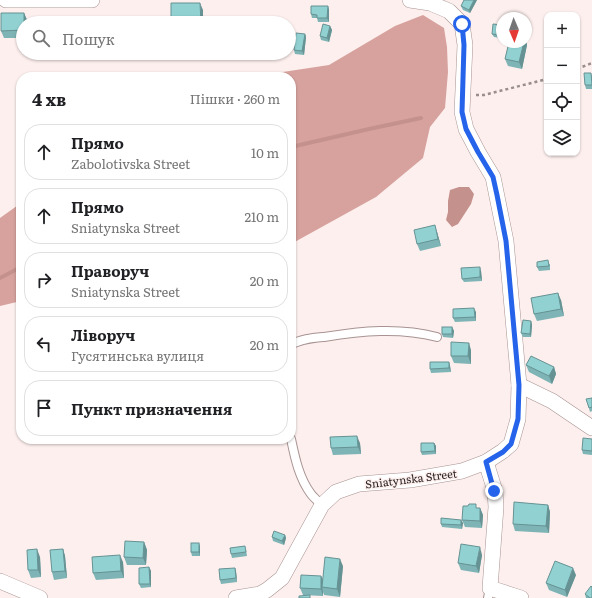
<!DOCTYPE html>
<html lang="uk">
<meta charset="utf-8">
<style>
:root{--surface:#fff;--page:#f6f6f6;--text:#202124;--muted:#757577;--line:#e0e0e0}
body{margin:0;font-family:Literata,serif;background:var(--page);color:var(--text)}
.controls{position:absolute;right:12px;top:12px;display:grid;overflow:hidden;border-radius:8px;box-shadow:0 1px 3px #0004}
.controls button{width:36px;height:36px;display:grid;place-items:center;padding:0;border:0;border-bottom:1px solid var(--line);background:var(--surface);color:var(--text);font:20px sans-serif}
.compass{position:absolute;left:496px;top:12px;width:36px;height:36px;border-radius:50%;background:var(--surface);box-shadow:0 1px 3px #0004;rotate:178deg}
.stop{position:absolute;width:12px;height:12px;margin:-9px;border:3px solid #2563eb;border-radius:50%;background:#fff}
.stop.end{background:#2563eb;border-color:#fff;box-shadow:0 1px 4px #0008}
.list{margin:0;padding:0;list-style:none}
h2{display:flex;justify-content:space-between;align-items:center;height:52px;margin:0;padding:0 16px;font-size:17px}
h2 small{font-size:13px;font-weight:400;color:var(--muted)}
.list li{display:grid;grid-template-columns:26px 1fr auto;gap:12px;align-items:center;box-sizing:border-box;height:56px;margin:0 8px 8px;padding:0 8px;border:1px solid var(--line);border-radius:16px}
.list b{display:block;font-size:15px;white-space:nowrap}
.list p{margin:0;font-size:13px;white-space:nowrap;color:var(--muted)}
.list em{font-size:13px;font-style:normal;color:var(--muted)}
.icon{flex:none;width:22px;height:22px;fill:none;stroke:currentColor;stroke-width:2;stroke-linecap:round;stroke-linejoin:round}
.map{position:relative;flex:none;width:592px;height:598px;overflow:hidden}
.search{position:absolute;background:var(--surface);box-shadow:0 1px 3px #0004;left:16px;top:16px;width:280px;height:44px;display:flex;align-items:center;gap:10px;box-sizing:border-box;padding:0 14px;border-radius:22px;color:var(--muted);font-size:15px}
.panel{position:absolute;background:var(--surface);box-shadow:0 1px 3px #0004;left:16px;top:72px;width:280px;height:372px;border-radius:16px}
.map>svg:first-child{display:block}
.forest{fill:#d7a29e}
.water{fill:#c5918d}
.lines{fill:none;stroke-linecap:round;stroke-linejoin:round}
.stream{stroke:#c5918d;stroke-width:4}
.lane-casing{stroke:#a89392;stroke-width:10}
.street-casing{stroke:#a89392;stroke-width:16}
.path{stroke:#998e8c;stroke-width:2.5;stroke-dasharray:3 3;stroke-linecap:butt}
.lane{stroke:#fff;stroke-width:8}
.street{stroke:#fff;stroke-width:15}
.wall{fill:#7eb4b5}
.shaded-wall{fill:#669293}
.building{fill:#92d1d2;stroke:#669293}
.route{stroke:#2563eb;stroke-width:5}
.labels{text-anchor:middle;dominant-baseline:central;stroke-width:3;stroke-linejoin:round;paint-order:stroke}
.street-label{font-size:11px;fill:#2a2221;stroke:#fcefed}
</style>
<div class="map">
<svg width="592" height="598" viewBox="0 0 592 598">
<rect width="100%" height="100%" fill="#fcefed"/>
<g class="forest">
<polygon points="423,15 444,28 447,47 448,72 445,108 430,127 423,158 376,197 291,244 291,77 258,77 263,75 329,65 395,26"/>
<polygon points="21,203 21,301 0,306 0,218"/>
</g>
<polygon class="water" points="459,187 469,187 474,194 471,204 458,224 452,227 446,220 448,212 448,201 450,190"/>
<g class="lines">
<g class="stream">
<polyline points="291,147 369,129 421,118"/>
<polyline points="0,278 21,267"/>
</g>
<g class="lane-casing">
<g id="lane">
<path d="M291,345C300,339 313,338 324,337C361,331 399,327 437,337"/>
<path d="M291,439C295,458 299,478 311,494C314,498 319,502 322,505"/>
<polyline points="488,598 490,588"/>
</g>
</g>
<g class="street-casing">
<g id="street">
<polyline points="6,0 92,0"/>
<polyline points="519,385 552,401 592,428"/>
<polyline points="486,462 495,491 496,507 490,588 521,598"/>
<polyline points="0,581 40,598"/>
<polyline points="236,598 260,594 267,590 282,578 322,505 336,492 359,484 410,480 462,471 486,462 503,451 511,444 518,419 519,385 506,241 493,177 478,152 466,129 462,112 465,45 462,24 449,11 430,3 410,0"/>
</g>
</g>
<g class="path">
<polyline points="577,69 592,63"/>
<polyline points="476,95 484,95 547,79"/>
</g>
<use href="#lane" class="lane"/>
<use href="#street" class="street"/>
</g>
<g class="wall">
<polygon points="477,0 470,13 463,10 461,6"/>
<polygon points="328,6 329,10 329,22 318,22 317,18 312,18 311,14"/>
<polygon points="203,10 203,23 173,23 171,19"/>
<polygon points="24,13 27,20 27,23 23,23 23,38 4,38 1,31"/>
<polygon points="502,25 502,38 494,37 492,34"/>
<polygon points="330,26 332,30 329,42 321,40 320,36"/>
<polygon points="305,34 306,37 304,55 295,54 294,50"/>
<polygon points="526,41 527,45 522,69 508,66 505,59 526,42"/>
<polygon points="592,74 592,89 586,89 585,85"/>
<polygon points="437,232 441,246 420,251 417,244"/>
<polygon points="550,264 550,270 539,271 537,267"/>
<polygon points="481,271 482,281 464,282 462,279"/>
<polygon points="561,300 564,316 537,321 534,314"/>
<polygon points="476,312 476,321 455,322 453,318"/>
<polygon points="531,321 532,325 531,337 523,337 521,333"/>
<polygon points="452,327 454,331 453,338 443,337 442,334"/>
<polygon points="471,350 471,364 454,363 451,356"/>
<polygon points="449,362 450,366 451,372 431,373 430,369"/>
<polygon points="526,365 554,367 556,374 552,384 529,372"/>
<polygon points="592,398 592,411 590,412 589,408"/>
<polygon points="592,439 592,455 583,454 582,450"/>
<polygon points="360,443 361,454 333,455 331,448"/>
<polygon points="434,443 436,446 436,454 422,455 421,452"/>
<polygon points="548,505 550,512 549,533 515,531 513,524"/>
<polygon points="477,508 480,508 483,515 482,528 465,527 462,520"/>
<polygon points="461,520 463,523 462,529 442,527 441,524"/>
<polygon points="285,535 286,538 284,545 273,541 272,537"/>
<polygon points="144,542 147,550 146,565 127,565 124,557"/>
<polygon points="199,543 200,547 200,556 192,556 191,552"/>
<polygon points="63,549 65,556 67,578 54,580 52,572"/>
<polygon points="246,550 247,556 232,558 231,554"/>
<polygon points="482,555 479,573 461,570 458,563"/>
<polygon points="40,557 41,577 31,578 28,570"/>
<polygon points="123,562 124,578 96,580 93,573"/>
<polygon points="343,566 340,597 324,595 323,592 323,596 303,595 300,588 321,576 323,579"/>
<polygon points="149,567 151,571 151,587 141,588 139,584"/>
<polygon points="235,568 236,571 237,582 221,584 220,580"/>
<polygon points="576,575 567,597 549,590 546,583"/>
<polygon points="585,594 592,598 586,598"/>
</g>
<g class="shaded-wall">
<polygon points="474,0 477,0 470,13 469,10"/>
<polygon points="200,3 203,10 203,23 201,23"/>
<polygon points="328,6 329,10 329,22 327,18"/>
<polygon points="24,13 27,20 27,23 24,23"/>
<polygon points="330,26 332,30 329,42 327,38"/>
<polygon points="305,34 306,37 304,55 302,51"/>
<polygon points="526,41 527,45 522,69 519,62 524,42 526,42"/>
<polygon points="435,225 441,246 438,239"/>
<polygon points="480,267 481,271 482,281 480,277"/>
<polygon points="558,293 561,300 564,316 561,309"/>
<polygon points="474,308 476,312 476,321 475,317"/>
<polygon points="531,321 532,325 531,337 530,334"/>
<polygon points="452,327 454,331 453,338 452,334"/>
<polygon points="469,343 471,350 471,364 468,356"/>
<polygon points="449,362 450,366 451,372 449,368"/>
<polygon points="554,367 556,374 552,384 549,376"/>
<polygon points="357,436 360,443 361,454 358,447"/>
<polygon points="434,443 436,446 436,454 435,451"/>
<polygon points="548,505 550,512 549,533 546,526"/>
<polygon points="480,508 483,515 482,528 480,521"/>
<polygon points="461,520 463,523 462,529 461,525"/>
<polygon points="285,535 286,538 284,545 282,541"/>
<polygon points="144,542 147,550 146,565 143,558"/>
<polygon points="199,543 200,547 200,556 199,552"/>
<polygon points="480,547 482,555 479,573 476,566"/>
<polygon points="37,549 40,557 41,577 38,570"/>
<polygon points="63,549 65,556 67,578 65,571"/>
<polygon points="120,555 123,562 124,578 121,571"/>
<polygon points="340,559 343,566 340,597 337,589"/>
<polygon points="149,567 151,571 151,587 150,584"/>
<polygon points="235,568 236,571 237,582 236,578"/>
<polygon points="573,568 576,575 567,597 565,590"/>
<polygon points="321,576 324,583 322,587 323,592 323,596 321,589"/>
</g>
<g class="building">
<polygon points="464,0 474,0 469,10 461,6"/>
<polygon points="171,3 200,3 201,23 183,23 183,18 171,19"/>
<polygon points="311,6 328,6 327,18 317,18 317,15 311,14"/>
<polygon points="1,13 24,13 24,23 23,23 23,30 1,31"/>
<polygon points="323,24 330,26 327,38 320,36"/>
<polygon points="493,24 502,25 502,35 492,34"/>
<polygon points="296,33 305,34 302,51 294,50"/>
<polygon points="509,42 524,42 519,62 505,59"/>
<polygon points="584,73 591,73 592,85 585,85"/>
<polygon points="435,225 438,239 417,244 414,230"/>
<polygon points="548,260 549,266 537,267 537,262"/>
<polygon points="480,267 480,277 462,279 461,268"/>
<polygon points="558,293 561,309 534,314 531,298"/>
<polygon points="474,308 475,317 453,318 453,309"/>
<polygon points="523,320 531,321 530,334 521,333"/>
<rect x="442" y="327" width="10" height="7"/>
<polygon points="451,342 469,343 468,356 451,356"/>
<polygon points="531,356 554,367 549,376 526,365"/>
<polygon points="430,362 449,362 449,368 430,369"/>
<polygon points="592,398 592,407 589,408 586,399"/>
<polygon points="357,436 358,447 331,448 330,437"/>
<polygon points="583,438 592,439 592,451 582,450"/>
<polygon points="421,443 434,443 435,451 421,452"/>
<polygon points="514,502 548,505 546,526 513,524"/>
<polygon points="469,504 476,504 476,508 480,508 480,521 462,520 463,506 468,506"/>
<polygon points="441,518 461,520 461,525 441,524"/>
<polygon points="274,531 285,535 282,541 272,537"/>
<polygon points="125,541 144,542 143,558 124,557"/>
<rect x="191" y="543" width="8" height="9"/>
<polygon points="461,544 480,547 476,566 458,563"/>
<polygon points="245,546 246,552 231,554 230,548"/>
<polygon points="37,549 38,570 28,570 27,550"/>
<polygon points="63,549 65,571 52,572 50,550"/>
<polygon points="120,555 121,571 93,573 92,557"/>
<polygon points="325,557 340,559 337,589 322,587"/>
<polygon points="555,561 573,568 565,590 546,583"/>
<polygon points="149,567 150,584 139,584 139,568"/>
<polygon points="235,568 236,578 220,580 219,569"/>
<polygon points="301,575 321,576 321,589 300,588"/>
<polygon points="591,586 592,587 592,598 590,598 585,594"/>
<polygon points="310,595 310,598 299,598 299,596"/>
</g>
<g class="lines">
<polyline class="route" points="462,24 464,45 462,112 466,129 478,152 493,177 497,195 506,241 519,385 518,419 511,444 503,452 486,462 494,491"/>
</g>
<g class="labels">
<g class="street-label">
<text transform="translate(411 478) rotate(-7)">Sniatynska Street</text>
</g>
</g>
</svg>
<div class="controls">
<button>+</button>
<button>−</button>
<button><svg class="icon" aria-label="locate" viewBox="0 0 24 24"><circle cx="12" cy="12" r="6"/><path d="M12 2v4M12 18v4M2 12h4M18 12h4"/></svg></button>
<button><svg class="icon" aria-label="layers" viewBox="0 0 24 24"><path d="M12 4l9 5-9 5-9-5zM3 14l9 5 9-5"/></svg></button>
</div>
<svg class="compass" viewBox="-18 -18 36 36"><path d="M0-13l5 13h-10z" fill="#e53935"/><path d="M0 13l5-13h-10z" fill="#757577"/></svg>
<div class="stop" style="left:462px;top:24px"></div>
<div class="stop end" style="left:494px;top:491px"></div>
<div class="search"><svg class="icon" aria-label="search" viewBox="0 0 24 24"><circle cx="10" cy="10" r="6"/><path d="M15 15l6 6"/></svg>Пошук</div>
<section class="panel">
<h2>4 хв<small>Пішки · 260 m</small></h2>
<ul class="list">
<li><svg class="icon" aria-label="ahead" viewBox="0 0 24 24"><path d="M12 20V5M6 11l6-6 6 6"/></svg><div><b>Прямо</b><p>Zabolotivska Street</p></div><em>10 m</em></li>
<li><svg class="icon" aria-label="ahead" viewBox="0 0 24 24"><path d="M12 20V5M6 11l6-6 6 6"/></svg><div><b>Прямо</b><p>Sniatynska Street</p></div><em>210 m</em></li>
<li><svg class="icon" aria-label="right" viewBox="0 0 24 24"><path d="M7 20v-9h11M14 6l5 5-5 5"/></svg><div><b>Праворуч</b><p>Sniatynska Street</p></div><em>20 m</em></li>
<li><svg class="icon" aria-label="left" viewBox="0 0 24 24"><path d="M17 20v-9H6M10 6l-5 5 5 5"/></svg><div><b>Ліворуч</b><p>Гусятинська вулиця</p></div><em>20 m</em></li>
<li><svg class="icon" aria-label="arrive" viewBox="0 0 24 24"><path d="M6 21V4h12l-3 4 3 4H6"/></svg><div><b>Пункт призначення</b></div></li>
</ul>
</section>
</div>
